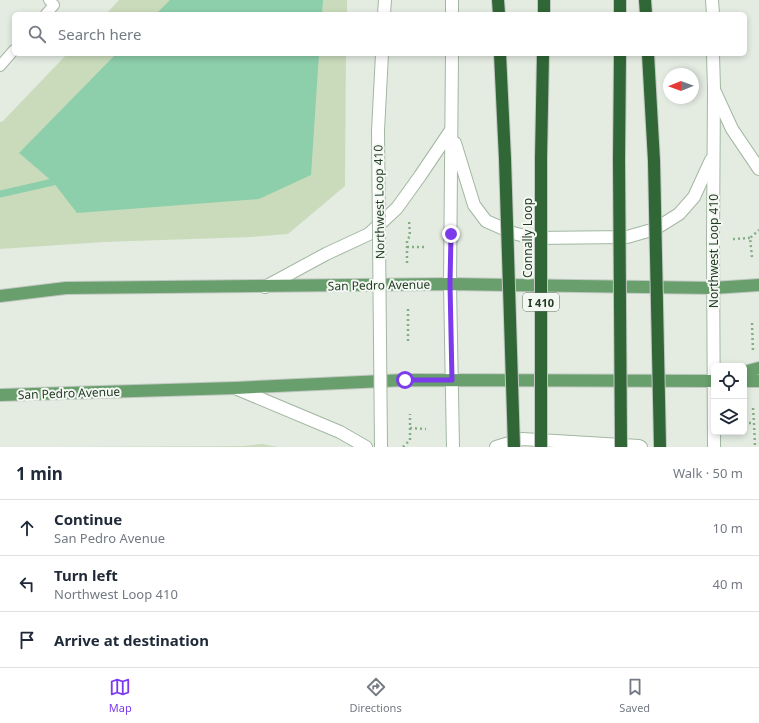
<!DOCTYPE html>
<meta charset="utf-8">
<style>
:root{--surface:#fff;--page:#f2f2f3;--text:#1f2937;--muted:#747a83;--line:#e0e1e3;--accent:#7c3aed}
body{margin:0;font-family:"Noto Sans",sans-serif;background:var(--page);color:var(--text)}
.controls{position:absolute;right:12px;bottom:12px;display:grid;overflow:hidden;border-radius:6px;box-shadow:0 2px 6px #0003}
.controls button{width:36px;height:36px;display:grid;place-items:center;padding:0;border:0;border-bottom:1px solid var(--line);background:var(--surface);color:var(--text);font:20px sans-serif}
.compass{position:absolute;left:663px;top:68px;width:36px;height:36px;border-radius:50%;background:var(--surface);box-shadow:0 2px 6px #0003;rotate:269deg}
.stop{position:absolute;width:12px;height:12px;margin:-9px;border:3px solid #7c3aed;border-radius:50%;background:#fff}
.stop.end{background:#7c3aed;border-color:#fff;box-shadow:0 1px 4px #0008}
.list{margin:0;padding:0;list-style:none}
h2{display:flex;justify-content:space-between;align-items:center;height:52px;margin:0;padding:0 16px;font-size:17px}
h2 small{font-size:13px;font-weight:400;color:var(--muted)}
.list li{display:grid;grid-template-columns:26px 1fr auto;gap:12px;align-items:center;box-sizing:border-box;height:56px;padding:0 16px;border-top:1px solid var(--line)}
.list b{display:block;font-size:15px;white-space:nowrap}
.list p{margin:0;font-size:13px;white-space:nowrap;color:var(--muted)}
.list em{font-size:13px;font-style:normal;color:var(--muted)}
.icon{flex:none;width:22px;height:22px;fill:none;stroke:currentColor;stroke-width:2;stroke-linecap:round;stroke-linejoin:round}
.map{position:relative;flex:none;width:759px;height:447px;overflow:hidden}
.search{position:absolute;background:var(--surface);box-shadow:0 2px 6px #0003;left:12px;right:12px;top:12px;height:44px;display:flex;align-items:center;gap:10px;box-sizing:border-box;padding:0 14px;border-radius:6px;color:var(--muted);font-size:15px}
.sheet{height:220px;background:var(--surface)}
nav{display:flex;justify-content:space-around;align-items:center;box-sizing:border-box;height:56px;border-top:1px solid var(--line);background:var(--surface);font-size:11px;color:var(--muted)}
nav a{display:grid;justify-items:center;gap:2px}
nav .on{color:var(--accent)}
.map>svg:first-child{display:block}
.green{fill:#cadbbc}
.water{fill:#8dceab}
.lines{fill:none;stroke-linecap:round;stroke-linejoin:round}
.stream{stroke:#8dceab;stroke-width:7}
.service-casing{stroke:#a6b4a5;stroke-width:12}
.secondary-casing{stroke:#a2b7a2;stroke-width:14}
.primary-casing{stroke:#c1c8c2;stroke-width:14}
.motorway-casing{stroke:#c1c8c2;stroke-width:14}
.path{stroke:#85ad84;stroke-width:2.5;stroke-dasharray:2 3;stroke-linecap:butt}
.service{stroke:#fff;stroke-width:10}
.secondary{stroke:#fff;stroke-width:12}
.primary{stroke:#699f6c;stroke-width:12}
.motorway{stroke:#316636;stroke-width:12}
.secondary-bridge-casing{stroke:#a2b7a2;stroke-width:14;stroke-linecap:butt}
.motorway-bridge-casing{stroke:#c1c8c2;stroke-width:14;stroke-linecap:butt}
.secondary-bridge{stroke:#fff;stroke-width:12}
.motorway-bridge{stroke:#316636;stroke-width:12}
.route{stroke:#7c3aed;stroke-width:5}
.labels{text-anchor:middle;dominant-baseline:central;stroke-width:4;stroke-linejoin:round;paint-order:stroke}
.shield{fill:#f4f8f3;stroke:#627462;stroke-width:1}
.shield-label{font-size:11px;font-weight:bold;fill:#233c24}
.street-label{font-size:12px;fill:#233c24;stroke:#f4f8f3}
</style>
<div class="map">
<svg width="759" height="447" viewBox="0 0 759 447">
<rect width="100%" height="100%" fill="#e4ece2"/>
<g class="green">
<polygon points="119,0 347,0 347,14 106,14"/>
<polygon points="67,54 346,54 345,186 288,234 252,237 104,242 0,249 0,122 3,121"/>
<polygon points="262,444 278,447 49,447 243,446"/>
</g>
<g class="water">
<polygon points="170,0 323,0 322,14 156,14"/>
<polygon points="116,54 319,54 311,175 259,199 77,213 53,182 19,153"/>
</g>
<g class="lines">
<polyline class="stream" points="0,194 53,182"/>
<g class="service-casing">
<g id="service">
<polyline points="46,14 54,5 49,0"/>
<polyline points="0,66 14,50"/>
</g>
</g>
<g class="secondary-casing">
<g id="secondary">
<polyline points="712,0 713,14"/>
<polyline points="384,14 385,0"/>
<polyline points="452,14 452,0"/>
<polyline points="452,54 450,284 453,447"/>
<polyline points="713,54 714,89 713,240 714,447"/>
<polyline points="715,92 732,129 759,169"/>
<polyline points="378,131 382,54"/>
<polyline points="455,143 474,205 486,221 513,233 533,238 627,237 655,229 679,214 694,197 711,160"/>
<polyline points="265,287 326,254 369,234 397,208 420,176 451,130"/>
<polyline points="235,388 340,432 366,447"/>
<polyline points="496,447 522,439 639,446 641,447"/>
</g>
</g>
<g class="primary-casing">
<g id="primary">
<polyline points="0,296 66,288 450,284 713,288 759,285"/>
<polyline points="744,372 759,368"/>
<polyline points="744,381 759,381"/>
<polyline points="0,395 235,388 405,380 714,381"/>
</g>
</g>
<g class="motorway-casing">
<g id="motorway">
<polyline points="498,0 499,14"/>
<polyline points="645,0 646,14"/>
<polyline points="544,14 544,0"/>
<polyline points="620,14 620,0"/>
<polyline points="500,54 505,159"/>
<polyline points="648,54 654,161"/>
<polyline points="541,158 543,54"/>
<polyline points="619,160 620,54"/>
</g>
</g>
<g class="path">
<polyline points="733,239 750,238"/>
<polyline points="407,247 425,247"/>
<polyline points="752,257 750,238 759,230"/>
<polyline points="407,263 407,240 410,236 409,220"/>
<polyline points="408,309 408,343"/>
<polyline points="752,323 753,351"/>
<polyline points="753,408 754,423"/>
<polyline points="744,423 754,423 755,447"/>
<polyline points="410,428 426,429"/>
<polyline points="403,447 410,440 410,414"/>
</g>
<use href="#service" class="service"/>
<use href="#secondary" class="secondary"/>
<use href="#primary" class="primary"/>
<use href="#motorway" class="motorway"/>
<g class="secondary-bridge-casing">
<polyline id="secondary-bridge" points="378,131 381,447"/>
</g>
<g class="motorway-bridge-casing">
<g id="motorway-bridge">
<polyline points="505,159 514,447"/>
<polyline points="619,160 621,447"/>
<polyline points="654,161 660,447"/>
<polyline points="541,447 541,158"/>
</g>
</g>
<use href="#secondary-bridge" class="secondary-bridge"/>
<use href="#motorway-bridge" class="motorway-bridge"/>
</g>
<g class="lines">
<polyline class="route" points="405,380 452,380 450,284 451,234"/>
</g>
<g class="labels">
<rect class="shield" x="523" y="293" width="36" height="18" rx="3"/>
<g class="shield-label">
<text x="541" y="302">I 410</text>
</g>
<g class="street-label">
<text transform="translate(379 202) rotate(-91)">Northwest Loop 410</text>
<text transform="translate(527 238) rotate(-90)">Connally Loop</text>
<text transform="translate(713 251) rotate(-90)">Northwest Loop 410</text>
<text transform="translate(379 285) rotate(-1)">San Pedro Avenue</text>
<text transform="translate(69 393) rotate(-2)">San Pedro Avenue</text>
</g>
</g>
</svg>
<div class="controls">
<button><svg class="icon" aria-label="locate" viewBox="0 0 24 24"><circle cx="12" cy="12" r="6"/><path d="M12 2v4M12 18v4M2 12h4M18 12h4"/></svg></button>
<button><svg class="icon" aria-label="layers" viewBox="0 0 24 24"><path d="M12 4l9 5-9 5-9-5zM3 14l9 5 9-5"/></svg></button>
</div>
<svg class="compass" viewBox="-18 -18 36 36"><path d="M0-13l5 13h-10z" fill="#e53935"/><path d="M0 13l5-13h-10z" fill="#747a83"/></svg>
<div class="stop" style="left:405px;top:380px"></div>
<div class="stop end" style="left:451px;top:234px"></div>
<div class="search"><svg class="icon" aria-label="search" viewBox="0 0 24 24"><circle cx="10" cy="10" r="6"/><path d="M15 15l6 6"/></svg>Search here</div>
</div>
<section class="sheet">
<h2>1 min<small>Walk · 50 m</small></h2>
<ul class="list">
<li><svg class="icon" aria-label="ahead" viewBox="0 0 24 24"><path d="M12 20V5M6 11l6-6 6 6"/></svg><div><b>Continue</b><p>San Pedro Avenue</p></div><em>10 m</em></li>
<li><svg class="icon" aria-label="left" viewBox="0 0 24 24"><path d="M17 20v-9H6M10 6l-5 5 5 5"/></svg><div><b>Turn left</b><p>Northwest Loop 410</p></div><em>40 m</em></li>
<li><svg class="icon" aria-label="arrive" viewBox="0 0 24 24"><path d="M6 21V4h12l-3 4 3 4H6"/></svg><div><b>Arrive at destination</b></div></li>
</ul>
</section>
<nav>
<a class="on"><svg class="icon" aria-label="map" viewBox="0 0 24 24"><path d="M3 6l6-2 6 2 6-2v14l-6 2-6-2-6 2zM9 4v14M15 6v14"/></svg>Map</a>
<a><svg class="icon" aria-label="directions" viewBox="0 0 24 24"><path d="M12 3l9 9-9 9-9-9zM9 14v-3h6M13 9l2 2-2 2"/></svg>Directions</a>
<a><svg class="icon" aria-label="saved" viewBox="0 0 24 24"><path d="M7 4h10v16l-5-4-5 4z"/></svg>Saved</a>
</nav>
